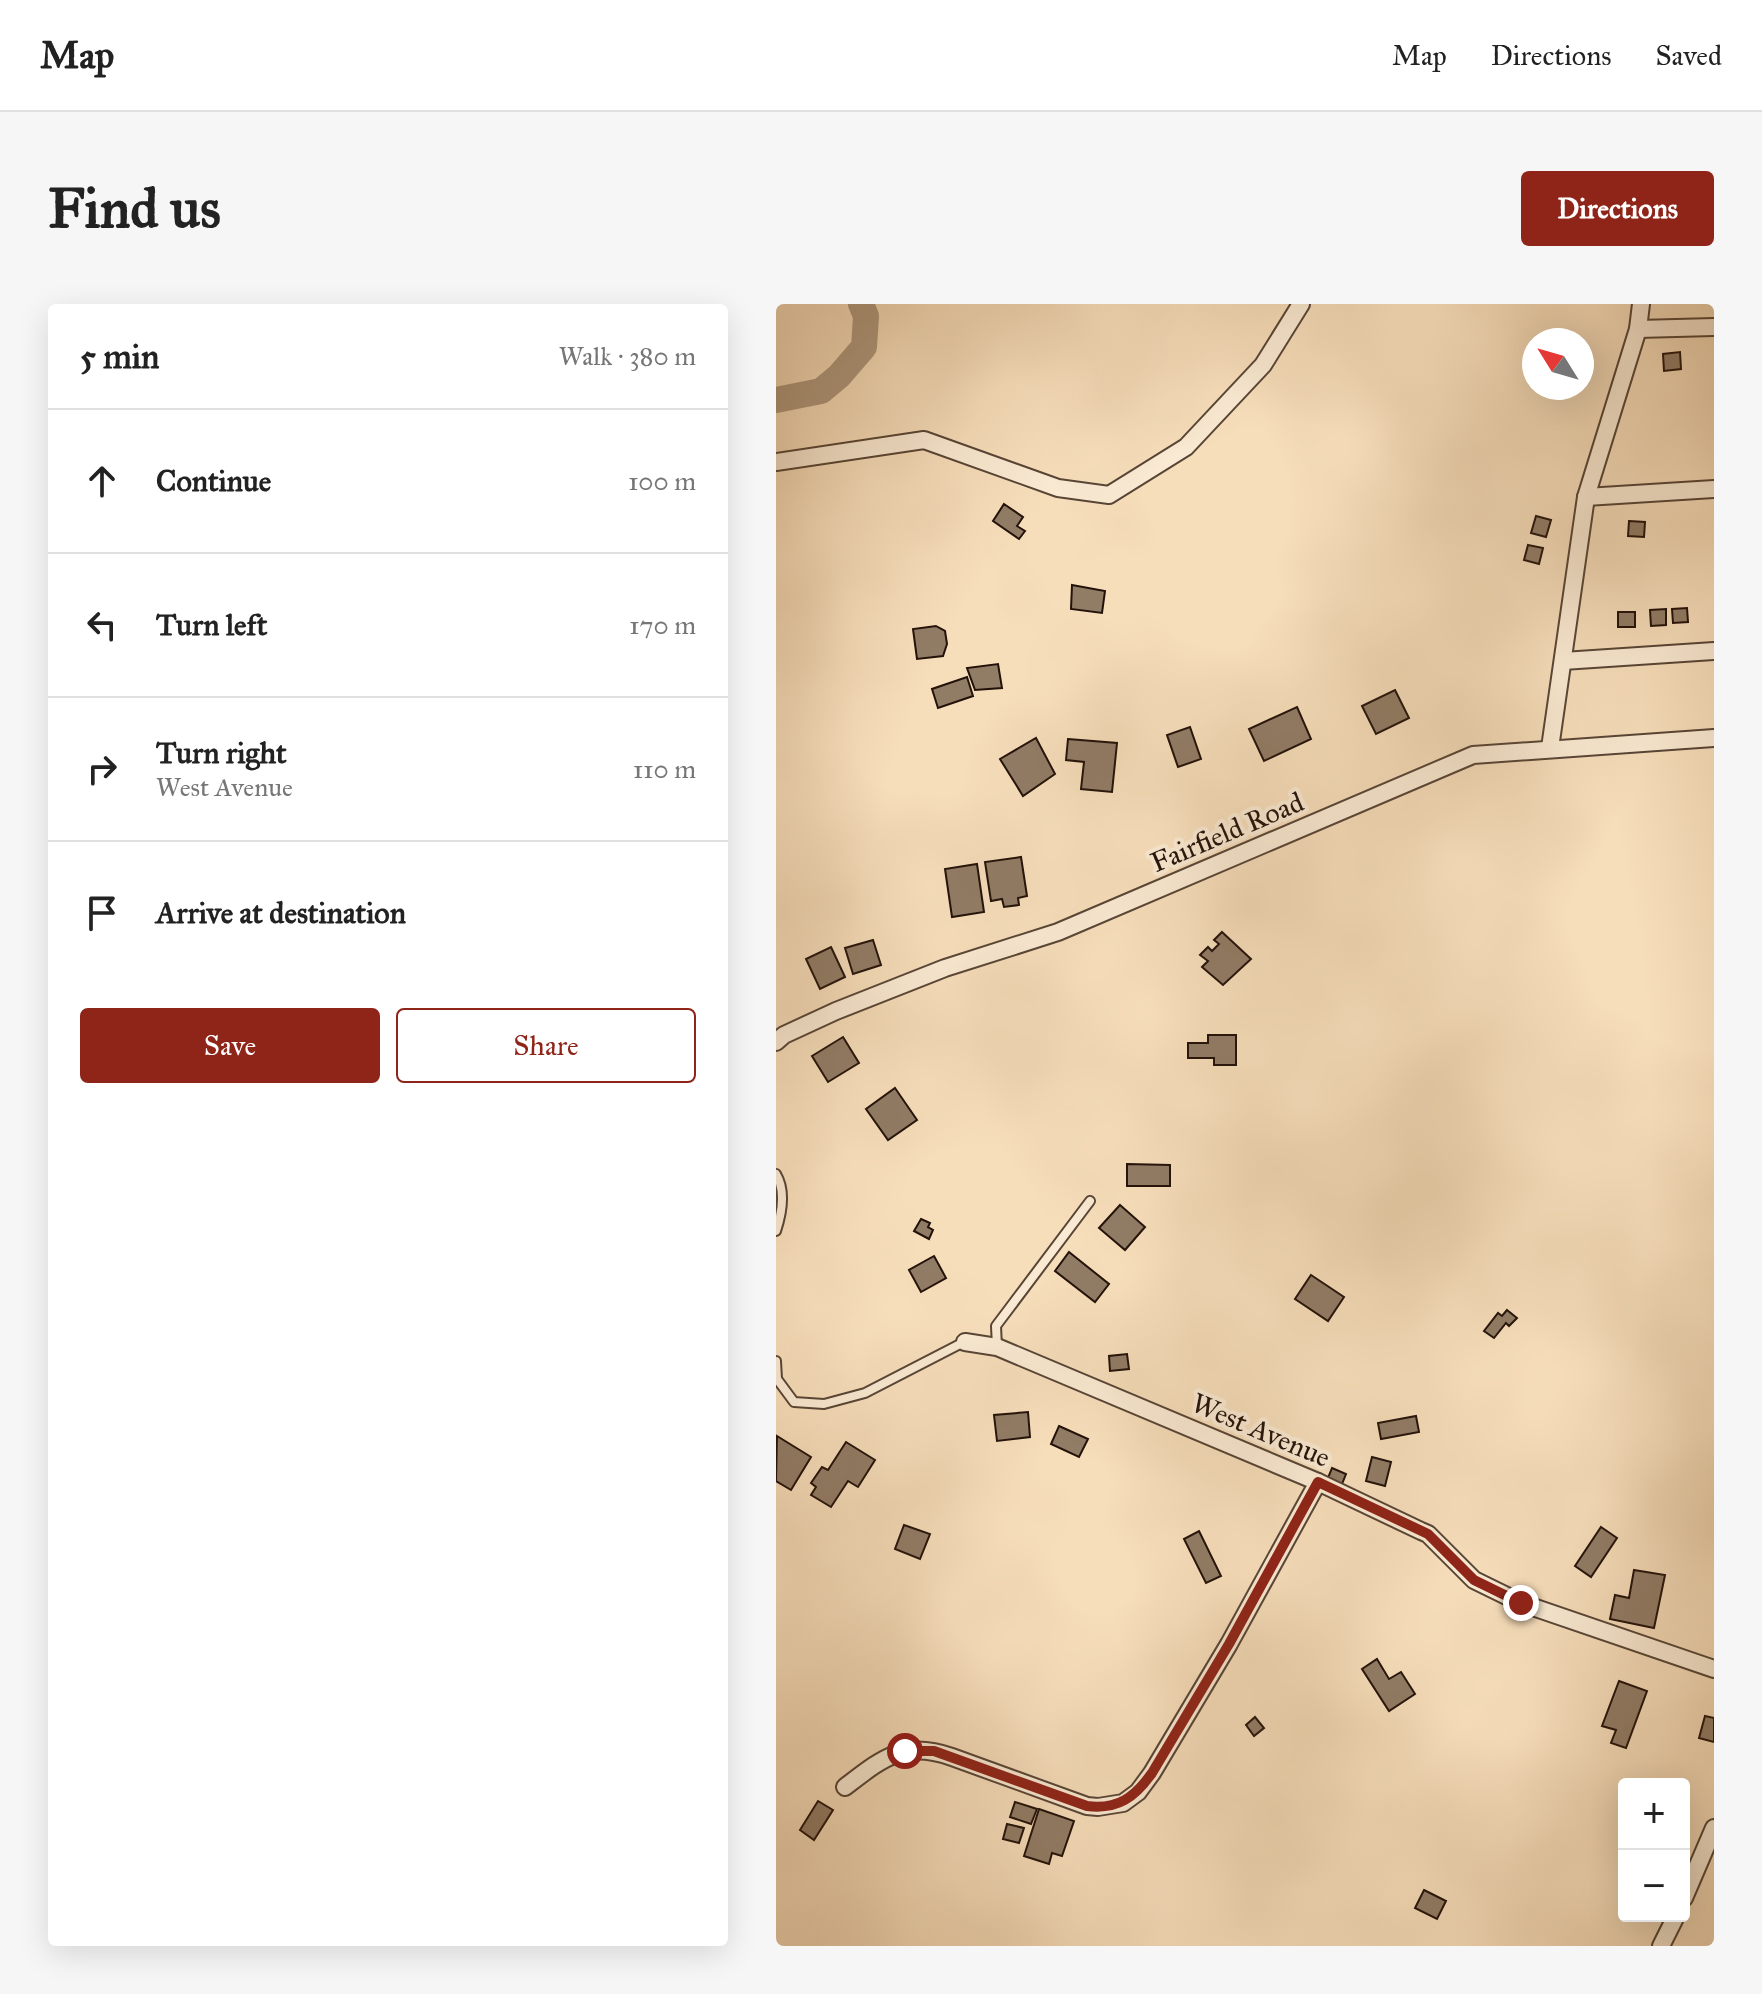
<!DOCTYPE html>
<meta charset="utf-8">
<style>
:root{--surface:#fff;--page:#f6f6f6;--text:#222;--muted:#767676;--line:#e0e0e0;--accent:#8f2418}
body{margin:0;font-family:"IM FELL Great Primer",serif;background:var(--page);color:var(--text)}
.controls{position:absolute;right:24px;bottom:24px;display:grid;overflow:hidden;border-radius:8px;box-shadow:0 8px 32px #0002}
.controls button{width:72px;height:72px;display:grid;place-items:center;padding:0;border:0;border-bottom:2px solid var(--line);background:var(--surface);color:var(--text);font:40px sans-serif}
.compass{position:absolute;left:746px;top:24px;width:72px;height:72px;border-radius:50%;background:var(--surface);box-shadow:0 8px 32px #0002;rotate:307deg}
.stop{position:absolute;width:24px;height:24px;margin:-18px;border:6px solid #8f2418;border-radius:50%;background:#fff}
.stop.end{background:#8f2418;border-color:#fff;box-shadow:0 2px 8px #0008}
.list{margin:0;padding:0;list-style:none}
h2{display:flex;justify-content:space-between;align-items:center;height:104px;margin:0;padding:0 32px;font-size:34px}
h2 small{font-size:26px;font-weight:400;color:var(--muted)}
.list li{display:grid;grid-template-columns:52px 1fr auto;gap:24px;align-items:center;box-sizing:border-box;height:144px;padding:0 32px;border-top:2px solid var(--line)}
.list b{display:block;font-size:30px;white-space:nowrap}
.list p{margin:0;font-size:26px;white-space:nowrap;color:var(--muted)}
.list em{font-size:26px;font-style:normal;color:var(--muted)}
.actions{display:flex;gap:16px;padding:24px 32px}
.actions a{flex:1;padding:18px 0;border:2px solid var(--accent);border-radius:8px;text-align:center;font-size:28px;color:var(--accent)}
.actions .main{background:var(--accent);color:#fff}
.icon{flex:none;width:44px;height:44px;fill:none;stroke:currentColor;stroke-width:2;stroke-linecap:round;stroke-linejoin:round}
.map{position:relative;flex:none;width:938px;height:1642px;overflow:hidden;border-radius:8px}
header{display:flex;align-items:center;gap:48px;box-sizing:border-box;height:112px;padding:0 40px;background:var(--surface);border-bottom:2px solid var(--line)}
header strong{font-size:38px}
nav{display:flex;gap:44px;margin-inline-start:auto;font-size:28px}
.intro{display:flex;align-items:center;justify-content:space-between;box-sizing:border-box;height:192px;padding:0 48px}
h1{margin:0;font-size:56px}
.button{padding:20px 36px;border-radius:8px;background:var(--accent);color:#fff;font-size:28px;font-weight:700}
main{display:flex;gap:48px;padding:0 48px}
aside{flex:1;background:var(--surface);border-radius:8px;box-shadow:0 8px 32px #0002}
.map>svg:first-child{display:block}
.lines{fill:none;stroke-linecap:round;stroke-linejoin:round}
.river{stroke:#af997f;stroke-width:26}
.building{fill:#917c66;stroke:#23120a;stroke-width:2}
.lane-casing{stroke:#584536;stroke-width:12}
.street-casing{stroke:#584536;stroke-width:20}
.lane{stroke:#faead3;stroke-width:8}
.street{stroke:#faead3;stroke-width:16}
.route{stroke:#8f2418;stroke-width:10}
.labels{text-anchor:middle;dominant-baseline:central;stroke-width:8;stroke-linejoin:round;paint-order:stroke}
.street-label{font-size:28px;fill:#23120a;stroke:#faead3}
</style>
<header>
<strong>Map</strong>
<nav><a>Map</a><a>Directions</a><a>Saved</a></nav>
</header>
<div class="intro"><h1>Find us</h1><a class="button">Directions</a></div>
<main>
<aside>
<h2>5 min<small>Walk · 380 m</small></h2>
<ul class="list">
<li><svg class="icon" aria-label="ahead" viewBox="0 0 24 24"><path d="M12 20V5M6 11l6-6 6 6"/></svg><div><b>Continue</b></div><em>100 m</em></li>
<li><svg class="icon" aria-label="left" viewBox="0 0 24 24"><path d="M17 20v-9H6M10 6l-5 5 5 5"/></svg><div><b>Turn left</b></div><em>170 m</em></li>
<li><svg class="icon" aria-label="right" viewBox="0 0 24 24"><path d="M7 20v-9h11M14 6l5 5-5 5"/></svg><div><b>Turn right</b><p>West Avenue</p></div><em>110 m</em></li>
<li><svg class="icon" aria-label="arrive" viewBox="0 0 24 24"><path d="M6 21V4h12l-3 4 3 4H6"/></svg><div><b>Arrive at destination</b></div></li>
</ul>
<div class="actions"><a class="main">Save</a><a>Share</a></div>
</aside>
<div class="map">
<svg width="938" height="1642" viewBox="0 0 938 1642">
<rect width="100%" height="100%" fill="#f7debb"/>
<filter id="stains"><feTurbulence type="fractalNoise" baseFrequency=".0025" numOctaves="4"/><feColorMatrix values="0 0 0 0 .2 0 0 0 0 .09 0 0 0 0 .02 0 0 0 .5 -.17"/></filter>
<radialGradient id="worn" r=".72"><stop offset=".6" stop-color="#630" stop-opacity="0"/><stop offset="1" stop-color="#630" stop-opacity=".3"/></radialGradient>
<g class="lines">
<polyline class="river" points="0,96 45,87 63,72 88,43 90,12 85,0"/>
</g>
<g class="building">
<polygon points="904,48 905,65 888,67 887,50"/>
<polygon points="228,200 247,213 241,222 249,227 243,235 217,217"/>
<polygon points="760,212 775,216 770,233 755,229"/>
<polygon points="853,217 869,218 868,233 852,232"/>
<polygon points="752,241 767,244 763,260 748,256"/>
<polygon points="296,281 329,287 326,309 295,305"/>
<polygon points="911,304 912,318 897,319 896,305"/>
<polygon points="890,305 890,321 875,322 874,306"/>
<rect x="842" y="308" width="17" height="15"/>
<polygon points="160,322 169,327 171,340 167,352 141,355 137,325"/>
<polygon points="222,360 226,384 199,386 191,364"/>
<polygon points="191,373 197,392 162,404 156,385"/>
<polygon points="619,386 633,414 600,430 586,402"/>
<polygon points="521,403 535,435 488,457 473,425"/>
<polygon points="414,423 425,455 402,463 391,431"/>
<polygon points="260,434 279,470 247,492 224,455"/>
<polygon points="292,435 341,439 336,488 305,485 308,458 290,456"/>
<polygon points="245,553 251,592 242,594 243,601 228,603 226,595 215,597 209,558"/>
<polygon points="201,560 208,608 176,613 169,565"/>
<polygon points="446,628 475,655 447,681 426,663 432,657 424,651 432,643 436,647 443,640 438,636"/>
<polygon points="97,636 105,661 77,670 69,644"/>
<polygon points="55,643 69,673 44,685 30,655"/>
<polygon points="432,731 460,731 460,761 438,761 438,754 412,754 412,739 432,739"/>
<polygon points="67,733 83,759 52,778 36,752"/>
<polygon points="119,784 141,816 112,836 90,805"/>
<polygon points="351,860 394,861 394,882 351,882"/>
<polygon points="344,901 369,923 349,946 323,924"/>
<polygon points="145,915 154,919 152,923 157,926 153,935 138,927"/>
<polygon points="293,948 333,980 319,998 279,967"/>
<polygon points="158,952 170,974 145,988 133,966"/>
<polygon points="535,971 568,993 552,1017 519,995"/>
<polygon points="731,1006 741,1014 733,1022 730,1019 718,1034 708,1027 722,1009 726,1012"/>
<polygon points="351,1050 353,1065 334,1067 333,1052"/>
<polygon points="252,1108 254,1133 221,1137 218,1111"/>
<polygon points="640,1112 643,1128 605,1135 602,1119"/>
<polygon points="283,1122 312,1135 303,1153 275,1140"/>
<polygon points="1,1132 35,1153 15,1186 0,1177"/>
<polygon points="70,1138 99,1156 82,1183 72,1177 55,1203 35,1191 40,1183 35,1179 46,1163 52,1166"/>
<polygon points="596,1153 615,1158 609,1182 590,1177"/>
<polygon points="556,1164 570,1170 566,1180 552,1174"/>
<polygon points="128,1221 154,1230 144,1255 119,1245"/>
<polygon points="825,1223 841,1234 815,1273 799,1262"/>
<polygon points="423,1227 445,1272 430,1279 408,1235"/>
<polygon points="858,1266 889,1271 878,1324 834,1315 839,1291 853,1294"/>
<polygon points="601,1355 613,1375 625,1368 639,1390 613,1407 586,1365"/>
<polygon points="843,1377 871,1387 850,1444 835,1439 840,1426 826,1422"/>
<polygon points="929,1412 938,1414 938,1438 923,1434"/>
<polygon points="479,1413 488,1424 478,1432 470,1421"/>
<polygon points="42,1497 57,1506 38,1536 24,1526"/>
<polygon points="239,1498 261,1505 255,1520 234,1513"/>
<polygon points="263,1505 298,1517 286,1552 276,1549 273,1560 248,1552"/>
<polygon points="231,1520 248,1524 243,1539 227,1535"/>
<polygon points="648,1586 670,1597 661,1615 639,1604"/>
</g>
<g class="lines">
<g class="lane-casing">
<g id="lane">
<path d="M0,870C10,887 6,909 0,927"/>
<polyline points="221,1043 220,1022 314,897"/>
<polyline points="0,1057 1,1075 18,1098 48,1100 89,1089 188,1038"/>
</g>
</g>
<g class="street-casing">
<g id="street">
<polyline points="862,25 938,23"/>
<polyline points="0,158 148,136 282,184 333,191 410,143 487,61 525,0"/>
<polyline points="810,193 938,185"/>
<polyline points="787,357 938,347"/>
<polyline points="774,444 810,193 862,25 865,0"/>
<polyline points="0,738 8,731 60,707 169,664 282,628 697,451 938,434"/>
<polyline points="189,1038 221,1043 542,1178 645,1227 652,1230 698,1276 745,1299 938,1365"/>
<path d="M69,1483C107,1454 127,1436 176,1453L311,1502L322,1503L347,1499L362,1488L376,1469L453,1340L542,1178"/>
<polyline points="908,1594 938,1524"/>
<polyline points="885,1642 900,1612"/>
</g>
</g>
<use href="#lane" class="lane"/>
<use href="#street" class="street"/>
</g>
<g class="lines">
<path class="route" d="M129,1447H158L311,1502C342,1506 359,1493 376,1469L453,1340L542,1178L652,1230L698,1276L745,1299"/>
</g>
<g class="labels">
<g class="street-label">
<text transform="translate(451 528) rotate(-23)">Fairfield Road</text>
<text transform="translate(485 1126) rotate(23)">West Avenue</text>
</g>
</g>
<rect width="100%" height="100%" filter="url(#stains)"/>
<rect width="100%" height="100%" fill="url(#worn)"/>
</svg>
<div class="controls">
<button>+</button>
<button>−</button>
</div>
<svg class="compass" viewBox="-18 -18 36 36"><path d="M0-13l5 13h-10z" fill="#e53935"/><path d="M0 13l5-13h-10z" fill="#767676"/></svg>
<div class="stop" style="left:129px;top:1447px"></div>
<div class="stop end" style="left:745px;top:1299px"></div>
</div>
</main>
